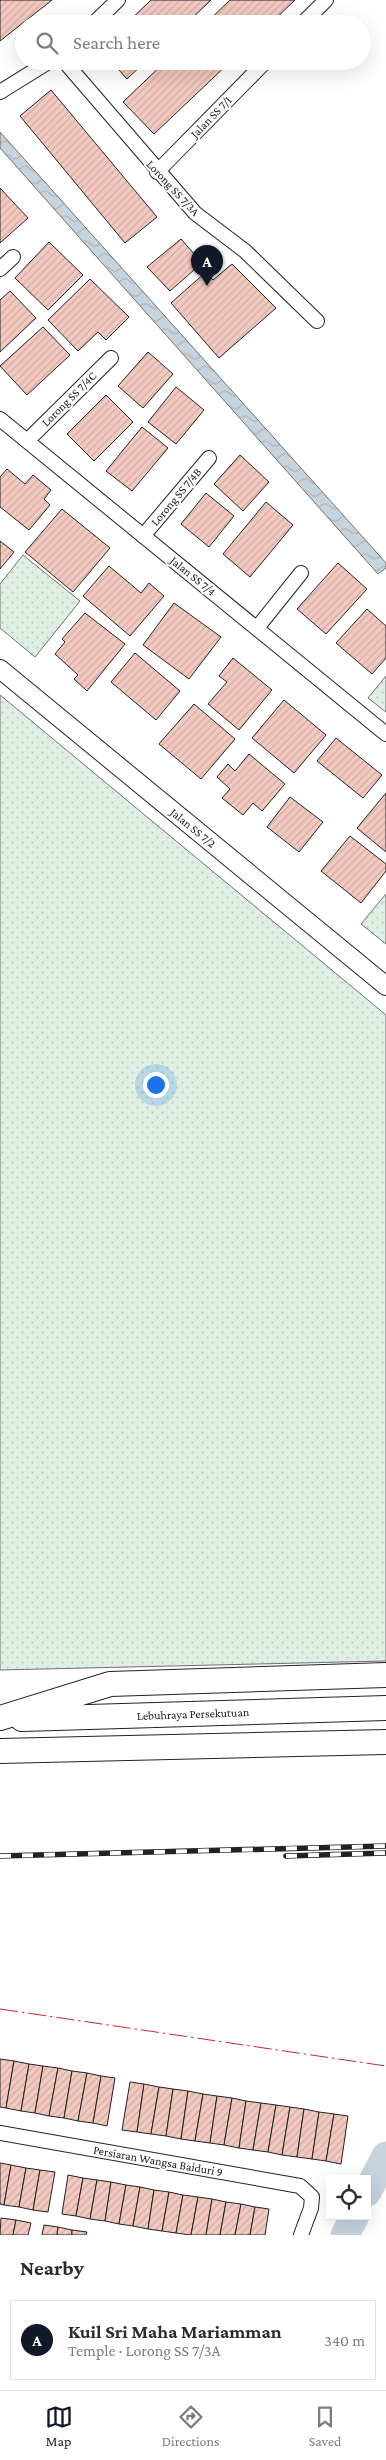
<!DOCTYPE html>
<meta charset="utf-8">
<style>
:root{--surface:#fff;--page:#f7f7f7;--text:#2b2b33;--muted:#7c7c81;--line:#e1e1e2;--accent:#111827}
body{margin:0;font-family:"Crimson Pro",serif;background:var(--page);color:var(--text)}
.controls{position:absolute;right:15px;bottom:15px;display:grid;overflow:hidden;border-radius:0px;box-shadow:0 5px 20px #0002}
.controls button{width:45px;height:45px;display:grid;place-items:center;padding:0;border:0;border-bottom:1px solid var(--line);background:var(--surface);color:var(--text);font:25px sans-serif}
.you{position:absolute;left:155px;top:1084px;width:18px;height:18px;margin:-12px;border:4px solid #fff;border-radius:50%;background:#1a73e8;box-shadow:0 0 0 8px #1a73e833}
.badge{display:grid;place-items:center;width:32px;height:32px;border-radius:50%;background:var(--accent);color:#fff;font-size:16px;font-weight:700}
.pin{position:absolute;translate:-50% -41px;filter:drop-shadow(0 1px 2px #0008)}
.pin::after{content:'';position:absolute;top:26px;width:18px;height:15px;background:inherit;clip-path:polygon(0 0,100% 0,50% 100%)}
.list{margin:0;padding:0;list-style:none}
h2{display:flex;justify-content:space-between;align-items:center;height:65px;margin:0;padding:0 20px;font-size:21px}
h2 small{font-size:16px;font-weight:400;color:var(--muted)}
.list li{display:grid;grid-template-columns:32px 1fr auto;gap:15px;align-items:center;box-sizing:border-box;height:80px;margin:0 10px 10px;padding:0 10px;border:1px solid var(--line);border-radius:0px}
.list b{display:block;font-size:19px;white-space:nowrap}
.list p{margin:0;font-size:16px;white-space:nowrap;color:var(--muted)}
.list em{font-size:16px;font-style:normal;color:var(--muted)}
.icon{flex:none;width:28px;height:28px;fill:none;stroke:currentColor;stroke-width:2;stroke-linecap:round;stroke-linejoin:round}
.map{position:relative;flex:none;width:386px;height:2235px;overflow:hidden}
.search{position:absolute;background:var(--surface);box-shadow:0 5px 20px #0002;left:15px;right:15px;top:15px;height:55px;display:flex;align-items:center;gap:12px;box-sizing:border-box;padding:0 18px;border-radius:28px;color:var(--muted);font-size:19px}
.sheet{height:155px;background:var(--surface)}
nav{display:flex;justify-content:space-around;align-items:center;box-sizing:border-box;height:70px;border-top:1px solid var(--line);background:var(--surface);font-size:14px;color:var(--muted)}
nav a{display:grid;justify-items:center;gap:2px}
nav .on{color:var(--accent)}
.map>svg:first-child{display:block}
.green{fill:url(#green-dots);stroke:#6f6f6f}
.water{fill:url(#water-waves);stroke:#6f6f6f}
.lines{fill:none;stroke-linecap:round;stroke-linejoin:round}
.river{stroke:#c7d3dd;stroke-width:29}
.building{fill:url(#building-hatch);stroke:#222}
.minor-casing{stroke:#222;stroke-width:16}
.tertiary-casing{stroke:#222;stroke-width:20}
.trunk-casing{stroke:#222;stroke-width:26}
.minor{stroke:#fff;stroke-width:14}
.tertiary{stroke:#fff;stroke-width:18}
.trunk{stroke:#fff;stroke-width:24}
.rail-casing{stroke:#222;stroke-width:5.5}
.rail{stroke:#fff;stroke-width:4;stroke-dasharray:11;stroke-linecap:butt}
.power{stroke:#c62828;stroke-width:1;stroke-dasharray:18 4 2.5 4;stroke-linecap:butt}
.labels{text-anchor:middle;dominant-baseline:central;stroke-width:4;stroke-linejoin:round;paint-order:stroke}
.street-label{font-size:12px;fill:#222;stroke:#fff}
</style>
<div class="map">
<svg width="386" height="2235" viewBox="0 0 386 2235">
<defs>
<pattern id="green-dots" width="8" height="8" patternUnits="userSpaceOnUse" patternTransform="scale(1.25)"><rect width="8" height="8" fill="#e0efe3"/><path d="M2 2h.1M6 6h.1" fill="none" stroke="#c0cdc2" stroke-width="1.8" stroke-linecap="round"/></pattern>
<pattern id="water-waves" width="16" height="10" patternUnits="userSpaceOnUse" patternTransform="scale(1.25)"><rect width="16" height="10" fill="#c7d3dd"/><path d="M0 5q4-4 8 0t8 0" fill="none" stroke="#abb5bd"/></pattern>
<pattern id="building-hatch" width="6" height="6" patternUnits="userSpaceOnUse" patternTransform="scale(1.25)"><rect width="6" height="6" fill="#f3c9c0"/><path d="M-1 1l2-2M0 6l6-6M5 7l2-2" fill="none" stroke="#d0aca5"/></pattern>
</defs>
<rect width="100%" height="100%" fill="#fff"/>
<g class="green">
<polygon points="23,555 80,601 35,657 0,628 0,584"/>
<polygon points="386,676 386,712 368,698"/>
<polygon points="0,695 386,1015 386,1661 0,1670"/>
<polygon points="386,894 386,944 361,924"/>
</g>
<polygon class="water" points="0,132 386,563 386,568 378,574 0,148"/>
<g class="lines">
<g class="river">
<polyline points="367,2192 386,2156"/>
<polyline points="345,2235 355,2216"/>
</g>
</g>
<g class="building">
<polygon points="0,0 52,0 0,41"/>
<polygon points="151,0 211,0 186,24 126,24"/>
<polygon points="230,0 295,0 270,24 205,24"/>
<polygon points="111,61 146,61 127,79"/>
<polygon points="166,61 231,61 154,134 123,102"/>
<polygon points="51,90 157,217 125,243 20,116"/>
<polygon points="0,188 28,218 0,243"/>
<polygon points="181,239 202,263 170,291 147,267"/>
<polygon points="49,242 83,275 48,310 15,278"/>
<polygon points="232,264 276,308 219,358 171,303 206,272 213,280"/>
<polygon points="90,279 129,317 106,340 98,332 78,351 48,320"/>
<polygon points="10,291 36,318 0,352 0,300"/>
<polygon points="43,327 70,355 27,395 0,366"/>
<polygon points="148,352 173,374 143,408 118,386"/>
<polygon points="176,387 204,410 176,444 148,422"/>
<polygon points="106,395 133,422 94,461 67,434"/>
<polygon points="142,427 168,448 132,491 106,471"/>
<polygon points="240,455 269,482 243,511 214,484"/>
<polygon points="7,469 25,484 33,475 51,490 44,499 50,505 29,530 0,507 0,477"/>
<polygon points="206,493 234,516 209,547 181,524"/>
<polygon points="266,502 293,525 250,577 223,554"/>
<polygon points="62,509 110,548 73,592 25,552"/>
<polygon points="0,541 14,552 0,569"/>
<polygon points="338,563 367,589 326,634 297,609"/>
<polygon points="109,566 141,593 149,583 164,596 130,636 83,596"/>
<polygon points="174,603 221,637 189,679 143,645"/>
<polygon points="367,609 386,626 386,658 372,674 336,643"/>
<polygon points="85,613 125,644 87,691 74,679 78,675 55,654 65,642 62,639"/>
<polygon points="135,653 180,691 156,720 111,682"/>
<polygon points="233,658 272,690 239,730 208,704 227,682 219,676"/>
<polygon points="284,700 326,735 294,773 252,738"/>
<polygon points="194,704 235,739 201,779 159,744"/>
<polygon points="336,738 382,775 363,798 317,761"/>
<polygon points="249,754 285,784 262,811 253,803 243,815 222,798 230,789 217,777 228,764 235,771"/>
<polygon points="386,793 386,852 357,828"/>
<polygon points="290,797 323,822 299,852 267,827"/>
<polygon points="350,836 386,864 386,871 361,903 321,871"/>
<polygon points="0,2059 14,2061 6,2108 0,2107"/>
<polygon points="14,2061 29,2064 21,2111 6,2108"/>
<polygon points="29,2064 43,2066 35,2113 21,2111"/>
<polygon points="43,2066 58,2068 49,2116 35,2113"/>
<polygon points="58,2068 72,2071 64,2118 49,2116"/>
<polygon points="72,2071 87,2073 78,2121 64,2118"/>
<polygon points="87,2073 101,2076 93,2123 78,2121"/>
<polygon points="101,2076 115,2078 107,2126 93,2123"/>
<polygon points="130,2082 144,2084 137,2132 122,2130"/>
<polygon points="144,2084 159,2087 151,2134 137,2132"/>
<polygon points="159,2087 173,2089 166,2136 151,2134"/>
<polygon points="173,2089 188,2091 181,2139 166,2136"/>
<polygon points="188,2091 203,2094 195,2141 181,2139"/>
<polygon points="203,2094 217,2096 210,2143 195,2141"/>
<polygon points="217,2096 232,2098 224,2145 210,2143"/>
<polygon points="232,2098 246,2101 239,2148 224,2145"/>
<polygon points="246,2101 261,2103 253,2150 239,2148"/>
<polygon points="261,2103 276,2105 268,2152 253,2150"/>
<polygon points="276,2105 290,2107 282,2155 268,2152"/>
<polygon points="290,2107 304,2109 297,2157 282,2155"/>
<polygon points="304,2109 319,2112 312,2159 297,2157"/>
<polygon points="319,2112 334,2114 326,2161 312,2159"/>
<polygon points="334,2114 348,2116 341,2164 326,2161"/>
<polygon points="0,2163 11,2165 4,2205 0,2204"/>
<polygon points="11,2165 26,2168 19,2207 4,2205"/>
<polygon points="26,2168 40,2170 33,2210 19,2207"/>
<polygon points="40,2170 55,2172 48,2212 33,2210"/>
<polygon points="68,2175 83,2178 76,2216 62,2214"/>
<polygon points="83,2178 97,2180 90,2219 76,2216"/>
<polygon points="97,2180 111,2182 105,2221 90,2219"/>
<polygon points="111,2182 126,2185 119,2224 105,2221"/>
<polygon points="126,2185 140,2187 133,2226 119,2224"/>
<polygon points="140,2187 154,2190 148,2229 133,2226"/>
<polygon points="154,2190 169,2192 162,2231 148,2229"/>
<polygon points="169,2192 183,2195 176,2233 162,2231"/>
<polygon points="183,2195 198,2197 191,2235 176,2233"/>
<polygon points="198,2197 212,2199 206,2235 191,2235"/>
<polygon points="212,2199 226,2202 220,2235 206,2235"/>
<polygon points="226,2202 241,2204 235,2235 220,2235"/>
<polygon points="241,2204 255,2207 250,2235 235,2235"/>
<polygon points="255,2207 269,2209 265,2235 250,2235"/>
<polygon points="1,2218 16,2220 13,2235 0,2235"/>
<polygon points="16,2220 31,2223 28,2235 13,2235"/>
<polygon points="44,2225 58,2227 57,2235 42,2235"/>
<polygon points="58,2227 72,2230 72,2235 57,2235"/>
<polygon points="72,2230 87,2232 86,2235 72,2235"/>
</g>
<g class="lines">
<g class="minor-casing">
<g id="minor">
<polyline points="93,24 118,0"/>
<polyline points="302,24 326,0"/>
<polyline points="64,61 195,213 245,251 317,321"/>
<polyline points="0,92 50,61"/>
<polyline points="157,172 266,61"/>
<polyline points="0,269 13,257"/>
<polyline points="0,419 386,734"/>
<polyline points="27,441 111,358"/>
<polyline points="143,536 209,458"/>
<polyline points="257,628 301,573"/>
<polyline points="0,2133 300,2186 312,2197 311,2208 301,2235"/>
</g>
</g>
<g class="tertiary-casing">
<polyline id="tertiary" points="0,669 386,986"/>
</g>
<g class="trunk-casing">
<g id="trunk">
<polyline points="0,1718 110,1684 386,1675"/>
<polyline points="22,1719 386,1708"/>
<polyline points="0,1751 386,1742"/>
</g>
</g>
<use href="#minor" class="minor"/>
<use href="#tertiary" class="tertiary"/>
<use href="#trunk" class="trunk"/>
<g class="rail-casing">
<g id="rail">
<polyline points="0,1856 386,1846"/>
<polyline points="286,1856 386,1853"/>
</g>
</g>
<use href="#rail" class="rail"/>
<polyline class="power" points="0,2009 386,2066"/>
</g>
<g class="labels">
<g class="street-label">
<text transform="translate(211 117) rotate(-46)">Jalan SS 7/1</text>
<text transform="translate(173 188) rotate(47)">Lorong SS 7/3A</text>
<text transform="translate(69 399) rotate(-45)">Lorong SS 7/4C</text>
<text transform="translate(176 497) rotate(-50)">Lorong SS 7/4B</text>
<text transform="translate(193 576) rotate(39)">Jalan SS 7/4</text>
<text transform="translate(193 828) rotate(39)">Jalan SS 7/2</text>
<text transform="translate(193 1714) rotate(-2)">Lebuhraya Persekutuan</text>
<text transform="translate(158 2161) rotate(10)">Persiaran Wangsa Baiduri 9</text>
</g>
</g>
</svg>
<div class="controls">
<button><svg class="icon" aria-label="locate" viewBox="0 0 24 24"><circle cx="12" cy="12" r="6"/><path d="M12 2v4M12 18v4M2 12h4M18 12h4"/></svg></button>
</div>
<div class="you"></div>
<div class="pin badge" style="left:207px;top:286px">A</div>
<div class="search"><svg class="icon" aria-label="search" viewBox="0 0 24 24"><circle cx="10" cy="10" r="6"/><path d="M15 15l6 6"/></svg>Search here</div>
</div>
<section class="sheet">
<h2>Nearby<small></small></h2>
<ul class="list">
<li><span class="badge">A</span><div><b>Kuil Sri Maha Mariamman</b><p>Temple · Lorong SS 7/3A</p></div><em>340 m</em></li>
</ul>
</section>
<nav>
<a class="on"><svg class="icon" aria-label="map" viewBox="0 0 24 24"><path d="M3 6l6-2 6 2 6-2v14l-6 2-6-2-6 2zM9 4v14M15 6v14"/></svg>Map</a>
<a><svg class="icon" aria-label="directions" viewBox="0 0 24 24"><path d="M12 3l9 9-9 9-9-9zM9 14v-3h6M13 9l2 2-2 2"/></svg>Directions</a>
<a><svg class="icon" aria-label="saved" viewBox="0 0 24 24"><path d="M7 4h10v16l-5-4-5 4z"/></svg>Saved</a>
</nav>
